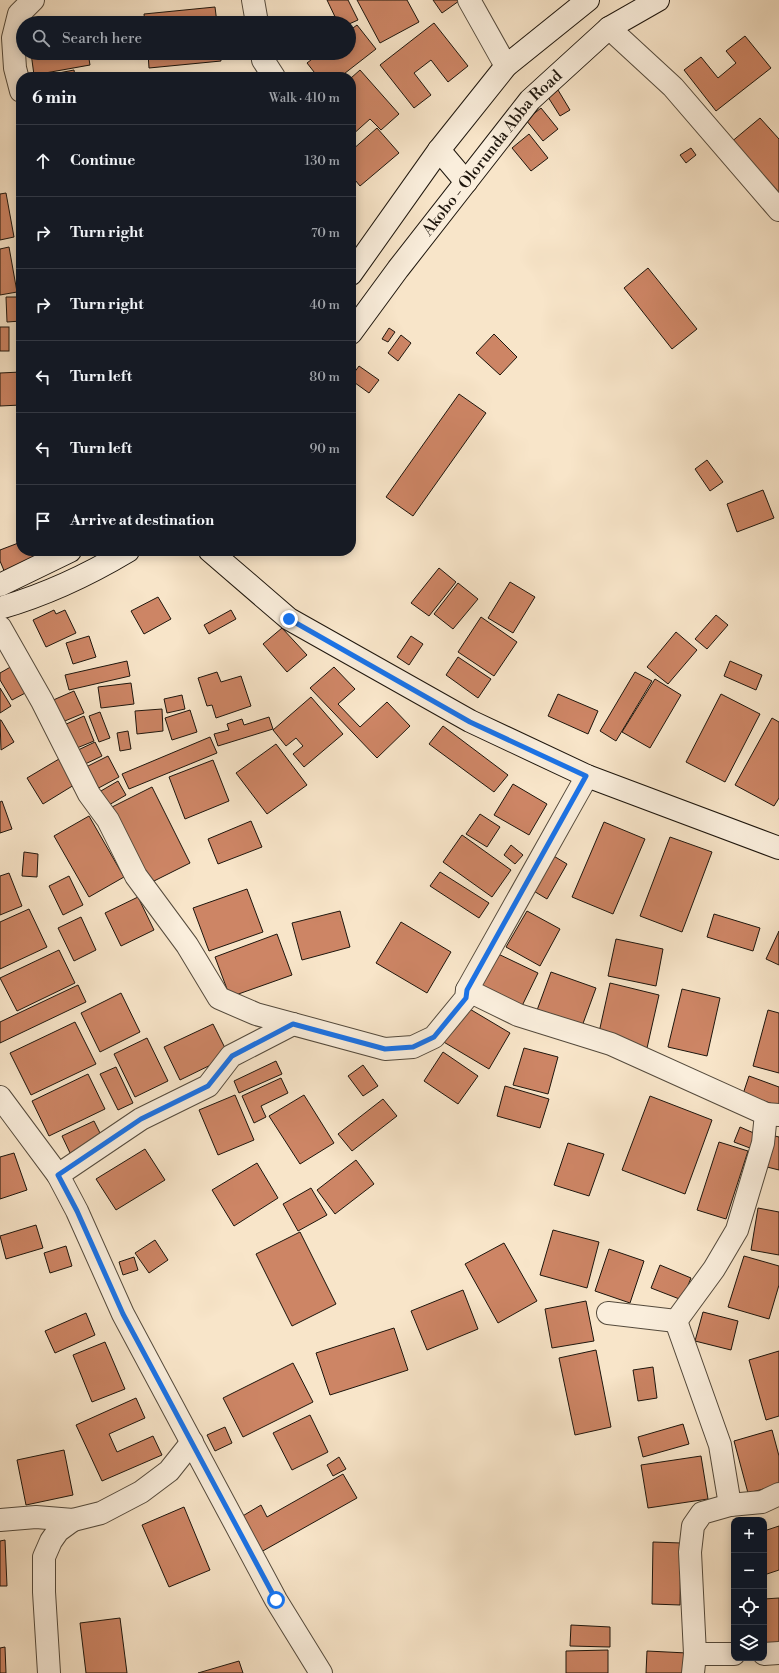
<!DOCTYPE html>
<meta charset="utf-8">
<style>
:root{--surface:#171b24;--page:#20242c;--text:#f1f3f6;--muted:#9ea1a6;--line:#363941}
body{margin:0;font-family:"Libre Bodoni",serif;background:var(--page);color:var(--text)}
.controls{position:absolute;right:12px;bottom:12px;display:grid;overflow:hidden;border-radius:8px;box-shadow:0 2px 10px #0003}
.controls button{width:36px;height:36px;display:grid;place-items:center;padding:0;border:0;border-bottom:1px solid var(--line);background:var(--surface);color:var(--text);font:20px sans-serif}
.stop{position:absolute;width:12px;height:12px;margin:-9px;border:3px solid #1a73e8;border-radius:50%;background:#fff}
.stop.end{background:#1a73e8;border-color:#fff;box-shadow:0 1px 4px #0008}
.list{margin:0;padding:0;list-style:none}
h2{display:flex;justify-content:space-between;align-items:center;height:52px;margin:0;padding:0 16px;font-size:17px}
h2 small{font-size:13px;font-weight:400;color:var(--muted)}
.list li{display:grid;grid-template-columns:26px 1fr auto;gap:12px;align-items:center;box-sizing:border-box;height:72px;padding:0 16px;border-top:1px solid var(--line)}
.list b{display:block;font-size:15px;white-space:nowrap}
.list em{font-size:13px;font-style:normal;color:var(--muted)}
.icon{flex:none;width:22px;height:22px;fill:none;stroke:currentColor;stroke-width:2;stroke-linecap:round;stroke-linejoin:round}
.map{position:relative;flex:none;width:779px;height:1673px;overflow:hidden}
.search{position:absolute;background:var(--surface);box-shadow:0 2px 10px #0003;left:16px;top:16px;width:340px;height:44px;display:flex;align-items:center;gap:10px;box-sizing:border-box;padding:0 14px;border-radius:22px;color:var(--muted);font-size:15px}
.panel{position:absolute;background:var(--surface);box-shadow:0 2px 10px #0003;left:16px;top:72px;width:340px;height:484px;border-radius:16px}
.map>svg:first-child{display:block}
.building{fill:#cd8565;stroke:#1e160d}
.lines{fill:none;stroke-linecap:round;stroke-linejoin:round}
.street-casing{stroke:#544a3c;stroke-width:24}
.secondary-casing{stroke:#1e160d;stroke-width:24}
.street{stroke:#faeedc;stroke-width:22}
.secondary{stroke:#faeedc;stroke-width:22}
.route{stroke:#1a73e8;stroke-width:5}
.labels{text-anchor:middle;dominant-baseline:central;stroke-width:3;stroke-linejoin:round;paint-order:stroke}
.street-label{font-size:16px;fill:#1e160d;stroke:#faeedc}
</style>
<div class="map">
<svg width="779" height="1673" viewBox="0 0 779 1673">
<rect width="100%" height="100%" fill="#f8e5c9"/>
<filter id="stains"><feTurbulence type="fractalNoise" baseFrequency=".005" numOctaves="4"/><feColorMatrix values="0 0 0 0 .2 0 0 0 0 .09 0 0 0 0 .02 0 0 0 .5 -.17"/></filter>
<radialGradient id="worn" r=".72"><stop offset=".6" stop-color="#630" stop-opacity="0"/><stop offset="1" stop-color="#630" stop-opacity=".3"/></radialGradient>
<g class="building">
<polygon points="327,0 348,0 358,20 349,24 338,23"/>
<polygon points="357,0 407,0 419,22 380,43"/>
<polygon points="433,0 458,0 459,1 442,13"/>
<polygon points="215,7 217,23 145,23 144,14"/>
<polygon points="434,23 468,66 448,82 431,60 414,73 431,95 414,108 380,65"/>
<polygon points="357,25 376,49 340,77 318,77 307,63 320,53 349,53 349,31"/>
<polygon points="745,36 771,68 716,111 684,70 701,57 718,78 736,63 726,51"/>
<polygon points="31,53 88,53 90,65 34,75"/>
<polygon points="148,53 220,53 221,61 149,68"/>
<polygon points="74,70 75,77 38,77"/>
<polygon points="360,70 399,114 381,130 370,119 351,136 351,78"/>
<polygon points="558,90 570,110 560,116 548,97"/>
<polygon points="541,108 558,129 543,141 526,120"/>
<polygon points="760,118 779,139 779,196 730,143"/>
<polygon points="377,128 399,153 360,186 351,175 351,151"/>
<polygon points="529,134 548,158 531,171 512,148"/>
<polygon points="691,148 696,155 686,163 680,155"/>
<polygon points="6,193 14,237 0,240 0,194"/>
<polygon points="9,247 17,292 0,295 0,249"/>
<polygon points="648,268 697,329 672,349 624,288"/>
<polygon points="6,297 21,297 21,321 7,322"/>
<rect x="0" y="327" width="9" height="24"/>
<polygon points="389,328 395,332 388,342 382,339"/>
<polygon points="494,334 517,357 500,375 476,353"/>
<polygon points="401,335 411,343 398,361 388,353"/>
<polygon points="359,366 379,380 369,393 351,380 351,377"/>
<polygon points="21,372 21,405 0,406 0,373"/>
<polygon points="459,394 486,413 413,516 386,497"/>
<polygon points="707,460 723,482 710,491 695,469"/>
<polygon points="763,490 774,518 737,532 727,504"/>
<polygon points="21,542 21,551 36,551 40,560 5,573 0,561 0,550"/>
<polygon points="439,568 456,582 429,616 411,603"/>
<polygon points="510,582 535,597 513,633 488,618"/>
<polygon points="458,583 478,599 453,629 434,614"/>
<polygon points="158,597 171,619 144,634 131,611"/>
<polygon points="54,610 56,614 65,610 76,633 46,647 33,620"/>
<polygon points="231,610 236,619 209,634 204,625"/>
<polygon points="716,615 728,625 707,649 695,639"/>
<polygon points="481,617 517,642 494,676 458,652"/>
<polygon points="282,628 307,655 287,672 263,644"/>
<polygon points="676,632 697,650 668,684 647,667"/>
<polygon points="89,636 96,657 73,664 66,643"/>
<polygon points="411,636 423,644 409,665 397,657"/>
<polygon points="458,657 491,679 478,698 446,675"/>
<polygon points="127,661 130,676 69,690 65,675"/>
<polygon points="730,661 762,675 756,690 724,676"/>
<polygon points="14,665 29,691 12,700 0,680 0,673"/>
<polygon points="334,667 355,689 338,704 360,727 387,702 410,726 377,758 310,688"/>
<polygon points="217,672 221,682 241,676 251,706 216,718 212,705 207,706 198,678"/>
<polygon points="635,672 652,681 616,741 600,731"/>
<polygon points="655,679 681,695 650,748 622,732"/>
<polygon points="131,683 134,704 101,708 98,687"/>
<polygon points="0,688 11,706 0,713"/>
<polygon points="74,691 84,713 60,723 51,701"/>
<polygon points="558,694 598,711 588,734 548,716"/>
<polygon points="721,694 760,714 725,782 686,762"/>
<polygon points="182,695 185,709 167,713 164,699"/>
<polygon points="311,697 343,734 304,767 293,754 303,746 296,738 286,746 273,730"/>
<polygon points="162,709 163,731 137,734 135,711"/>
<polygon points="190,710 197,732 172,740 165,718"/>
<polygon points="100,712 110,738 99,742 89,716"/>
<polygon points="84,716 94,741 72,750 62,726"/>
<polygon points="269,717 273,729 218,746 214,734 229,730 227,724 242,719 244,725"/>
<polygon points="772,718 779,722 779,798 774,806 735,785"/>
<polygon points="0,720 1,720 14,742 1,750"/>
<polygon points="443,726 508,775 494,792 429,744"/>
<polygon points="128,731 131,749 120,751 117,733"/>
<polygon points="210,737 217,753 129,789 122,774"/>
<polygon points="95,742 102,756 83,765 76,751"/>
<polygon points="276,744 307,785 267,814 236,773"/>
<polygon points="108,756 119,777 93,791 82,769"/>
<polygon points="59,759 74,785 43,804 27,778"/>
<polygon points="213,760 229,801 185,819 169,777"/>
<polygon points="118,781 126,795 102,809 94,795"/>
<polygon points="513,784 547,804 529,835 494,815"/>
<polygon points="152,787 190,863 150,883 112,807"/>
<polygon points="2,801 12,829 0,833 0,802"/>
<polygon points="480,814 500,827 487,847 466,834"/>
<polygon points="89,816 124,877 89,897 54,836"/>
<polygon points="251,821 262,847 218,864 208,839"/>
<polygon points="604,822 645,839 613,914 572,897"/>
<polygon points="462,835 511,870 492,897 443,862"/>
<polygon points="670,837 712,852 682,932 640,916"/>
<polygon points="511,845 523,855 515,864 504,855"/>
<polygon points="24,852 38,854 37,877 22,876"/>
<polygon points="552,855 567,864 547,899 532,890"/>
<polygon points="440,872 489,903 479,918 430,886"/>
<polygon points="9,873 22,906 0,915 0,876"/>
<polygon points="69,876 83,905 63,915 49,886"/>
<polygon points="247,889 263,932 209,951 193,908"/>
<polygon points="138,897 154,930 121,946 105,913"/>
<polygon points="29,909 47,947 0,969 0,922"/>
<polygon points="340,911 350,947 302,960 292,923"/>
<polygon points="527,911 560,929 540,966 506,947"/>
<polygon points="714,914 760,928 753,951 707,937"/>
<polygon points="81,917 96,950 74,961 58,928"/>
<polygon points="401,922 451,952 427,993 376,963"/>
<polygon points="779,931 779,965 766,959"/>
<polygon points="277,934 292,975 230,997 215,957"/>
<polygon points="616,939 663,949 656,986 608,976"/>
<polygon points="59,950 75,983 17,1011 0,978"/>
<polygon points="494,952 538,973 521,1008 477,987"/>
<polygon points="551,972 596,988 581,1029 536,1013"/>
<polygon points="610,983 659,995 647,1048 598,1037"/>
<polygon points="78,985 86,1002 0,1043 0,1022"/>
<polygon points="682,989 720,998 707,1056 668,1047"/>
<polygon points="121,993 140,1032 100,1052 81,1013"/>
<polygon points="463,1005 510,1033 489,1069 442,1041"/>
<polygon points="768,1010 779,1013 779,1073 753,1066"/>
<polygon points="75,1022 96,1064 31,1095 10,1053"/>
<polygon points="213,1024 229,1056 180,1080 164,1047"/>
<polygon points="147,1038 168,1081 135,1097 114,1054"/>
<polygon points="524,1048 558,1057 548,1094 513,1085"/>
<polygon points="443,1052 478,1076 458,1104 424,1081"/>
<polygon points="276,1061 282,1074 239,1093 234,1081"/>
<polygon points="363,1065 378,1086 363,1096 348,1076"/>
<polygon points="116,1067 133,1103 118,1110 100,1074"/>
<polygon points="88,1074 105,1109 49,1136 32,1101"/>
<polygon points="749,1076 779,1087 779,1106 743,1094"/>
<polygon points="281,1078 288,1093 261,1106 266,1117 254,1123 242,1096"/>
<polygon points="505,1086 549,1099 540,1128 497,1116"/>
<polygon points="235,1095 254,1140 218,1155 199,1110"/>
<polygon points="304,1095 334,1143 300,1164 269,1116"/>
<polygon points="650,1096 712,1120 685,1194 622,1170"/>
<polygon points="383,1099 397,1116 352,1151 338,1134"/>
<polygon points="94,1121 103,1139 71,1155 62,1136"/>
<polygon points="740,1127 756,1134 750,1148 734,1142"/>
<polygon points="775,1136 779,1137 779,1170 767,1167"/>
<polygon points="719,1142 748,1151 726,1219 697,1210"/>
<polygon points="568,1143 604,1154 589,1196 554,1185"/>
<polygon points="145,1149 165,1180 116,1210 96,1179"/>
<polygon points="14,1153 27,1190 0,1199 0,1157"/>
<polygon points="356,1160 374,1184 335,1214 317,1190"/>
<polygon points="257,1163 278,1198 234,1226 212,1190"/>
<polygon points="311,1188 327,1215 298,1231 283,1204"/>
<polygon points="758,1208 779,1212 779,1255 751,1250"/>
<polygon points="36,1225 43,1248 6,1259 0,1236"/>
<polygon points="553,1230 599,1242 587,1288 540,1275"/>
<polygon points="300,1232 336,1304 292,1326 256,1254"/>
<polygon points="155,1240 168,1260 149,1273 135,1253"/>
<polygon points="504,1243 537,1301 498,1323 465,1264"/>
<polygon points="66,1246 72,1266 50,1273 44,1253"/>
<polygon points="609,1249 644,1261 630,1303 595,1291"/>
<polygon points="744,1256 779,1266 779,1285 769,1319 728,1307"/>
<polygon points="134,1257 138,1270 123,1275 119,1262"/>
<polygon points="660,1265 691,1278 682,1300 651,1288"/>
<polygon points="463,1290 478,1329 427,1350 411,1311"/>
<polygon points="586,1301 594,1341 552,1348 545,1309"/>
<polygon points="703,1312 738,1321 731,1350 695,1341"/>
<polygon points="86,1313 95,1335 55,1353 45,1331"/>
<polygon points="394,1328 408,1370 330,1395 316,1353"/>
<polygon points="105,1342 125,1389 92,1402 73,1355"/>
<polygon points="596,1350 611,1427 575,1435 559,1358"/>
<polygon points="779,1351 779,1416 766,1420 749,1360"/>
<polygon points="293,1363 313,1402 243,1437 223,1398"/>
<polygon points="653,1367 657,1398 638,1401 633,1370"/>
<polygon points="136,1398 145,1418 109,1434 117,1452 153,1436 162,1455 102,1481 76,1425"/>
<polygon points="310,1415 328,1452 292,1470 273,1433"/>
<polygon points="683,1424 689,1444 643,1457 638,1437"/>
<polygon points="225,1427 232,1443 215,1451 207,1435"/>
<polygon points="772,1430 779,1456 779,1485 748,1493 734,1441"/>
<polygon points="64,1450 73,1495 26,1505 17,1460"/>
<polygon points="701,1456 708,1499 648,1508 641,1465"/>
<polygon points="339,1457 346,1469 333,1476 327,1465"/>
<polygon points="343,1474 357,1498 261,1552 241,1517 261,1505 267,1517"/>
<polygon points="184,1507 210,1570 169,1587 142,1525"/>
<polygon points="779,1526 779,1570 764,1575 764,1531"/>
<polygon points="5,1540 7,1586 0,1586 0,1541"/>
<polygon points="653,1542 681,1543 680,1605 652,1604"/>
<polygon points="779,1598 779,1643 764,1644 764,1599"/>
<polygon points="120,1618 127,1673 86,1673 80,1623"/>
<polygon points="571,1625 610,1627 610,1647 570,1646"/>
<polygon points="5,1647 6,1673 0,1673 0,1648"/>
<polygon points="608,1650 608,1673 566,1673 566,1651"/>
<polygon points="647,1651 687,1653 686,1673 646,1673"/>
<polygon points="239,1661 243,1673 198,1673"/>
</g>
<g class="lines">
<g class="street-casing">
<g id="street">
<polyline points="253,0 257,23"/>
<polyline points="469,0 506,66"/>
<polyline points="609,28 673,87 779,210"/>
<polyline points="262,53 263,60 274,77"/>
<polyline points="21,91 15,68 13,38 19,14 33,0"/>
<polyline points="0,627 42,701 89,794 108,820 136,876 187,945 219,998 256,1014 385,1049 413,1047 434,1037 466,998 467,990 587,776"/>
<polyline points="467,990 518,1015 611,1044 766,1114 779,1115"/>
<polyline points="0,1097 58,1175 77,1211 123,1314 276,1600 321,1673"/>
<polyline points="58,1175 141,1119 208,1086 231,1056 293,1024"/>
<polyline points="608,1313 676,1321 714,1269 737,1230 763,1143 766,1114"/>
<polyline points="676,1321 720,1445 730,1505"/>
<polyline points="0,1520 36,1517 73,1520 101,1513 141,1492 169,1471 192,1442"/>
<polyline points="695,1654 734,1654"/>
<polyline points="764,1654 779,1653"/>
<polyline points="49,1673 44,1592 44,1557 51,1541 58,1531 73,1520"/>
<polyline points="693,1673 695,1654 690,1552 693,1526 702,1513 730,1505 762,1502 779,1494"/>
</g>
</g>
<g class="secondary-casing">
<g id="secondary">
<polyline points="439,150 466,182"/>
<polyline points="351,274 439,150 506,66 588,0"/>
<path id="s1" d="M351,333L398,269L530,100L609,28L658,0"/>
<polyline points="210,551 289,619 470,721 587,776 779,848"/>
<polyline points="0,585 70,551"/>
<path d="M0,608C45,595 88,575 128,551"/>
</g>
</g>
<use href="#street" class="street"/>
<use href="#secondary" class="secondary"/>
</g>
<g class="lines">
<polyline class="route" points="276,1600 123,1314 77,1211 58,1175 141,1119 208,1086 232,1056 293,1024 385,1049 413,1047 434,1037 466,998 467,990 586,776 470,722 289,619"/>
</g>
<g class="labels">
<g class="street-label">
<text stroke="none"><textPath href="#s1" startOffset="229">Akobo - Olorunda Abba Road</textPath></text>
</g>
</g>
<rect width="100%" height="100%" filter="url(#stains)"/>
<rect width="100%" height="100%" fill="url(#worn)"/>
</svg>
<div class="controls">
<button>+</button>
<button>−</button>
<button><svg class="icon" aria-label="locate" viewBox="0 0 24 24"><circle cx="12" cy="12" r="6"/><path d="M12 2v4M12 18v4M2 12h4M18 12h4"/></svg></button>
<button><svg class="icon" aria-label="layers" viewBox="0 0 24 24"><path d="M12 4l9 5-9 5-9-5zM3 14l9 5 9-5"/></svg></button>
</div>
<div class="stop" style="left:276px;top:1600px"></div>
<div class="stop end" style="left:289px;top:619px"></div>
<div class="search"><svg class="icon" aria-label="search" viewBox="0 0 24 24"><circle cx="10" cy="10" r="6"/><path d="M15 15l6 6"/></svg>Search here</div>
<section class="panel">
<h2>6 min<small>Walk · 410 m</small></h2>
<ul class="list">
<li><svg class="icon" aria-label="ahead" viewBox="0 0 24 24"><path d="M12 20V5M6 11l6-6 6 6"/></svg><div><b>Continue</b></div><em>130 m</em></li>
<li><svg class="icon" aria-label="right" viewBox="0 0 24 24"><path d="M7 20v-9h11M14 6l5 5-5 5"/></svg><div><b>Turn right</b></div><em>70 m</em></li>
<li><svg class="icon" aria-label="right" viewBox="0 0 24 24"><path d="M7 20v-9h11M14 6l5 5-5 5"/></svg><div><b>Turn right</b></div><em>40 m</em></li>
<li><svg class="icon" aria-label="left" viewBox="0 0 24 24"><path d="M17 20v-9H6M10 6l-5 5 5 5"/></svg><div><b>Turn left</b></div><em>80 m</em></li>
<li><svg class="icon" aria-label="left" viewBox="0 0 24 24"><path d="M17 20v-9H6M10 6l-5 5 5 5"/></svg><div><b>Turn left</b></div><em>90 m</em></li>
<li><svg class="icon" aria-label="arrive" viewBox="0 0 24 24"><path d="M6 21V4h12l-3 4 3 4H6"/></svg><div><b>Arrive at destination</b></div></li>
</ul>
</section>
</div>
